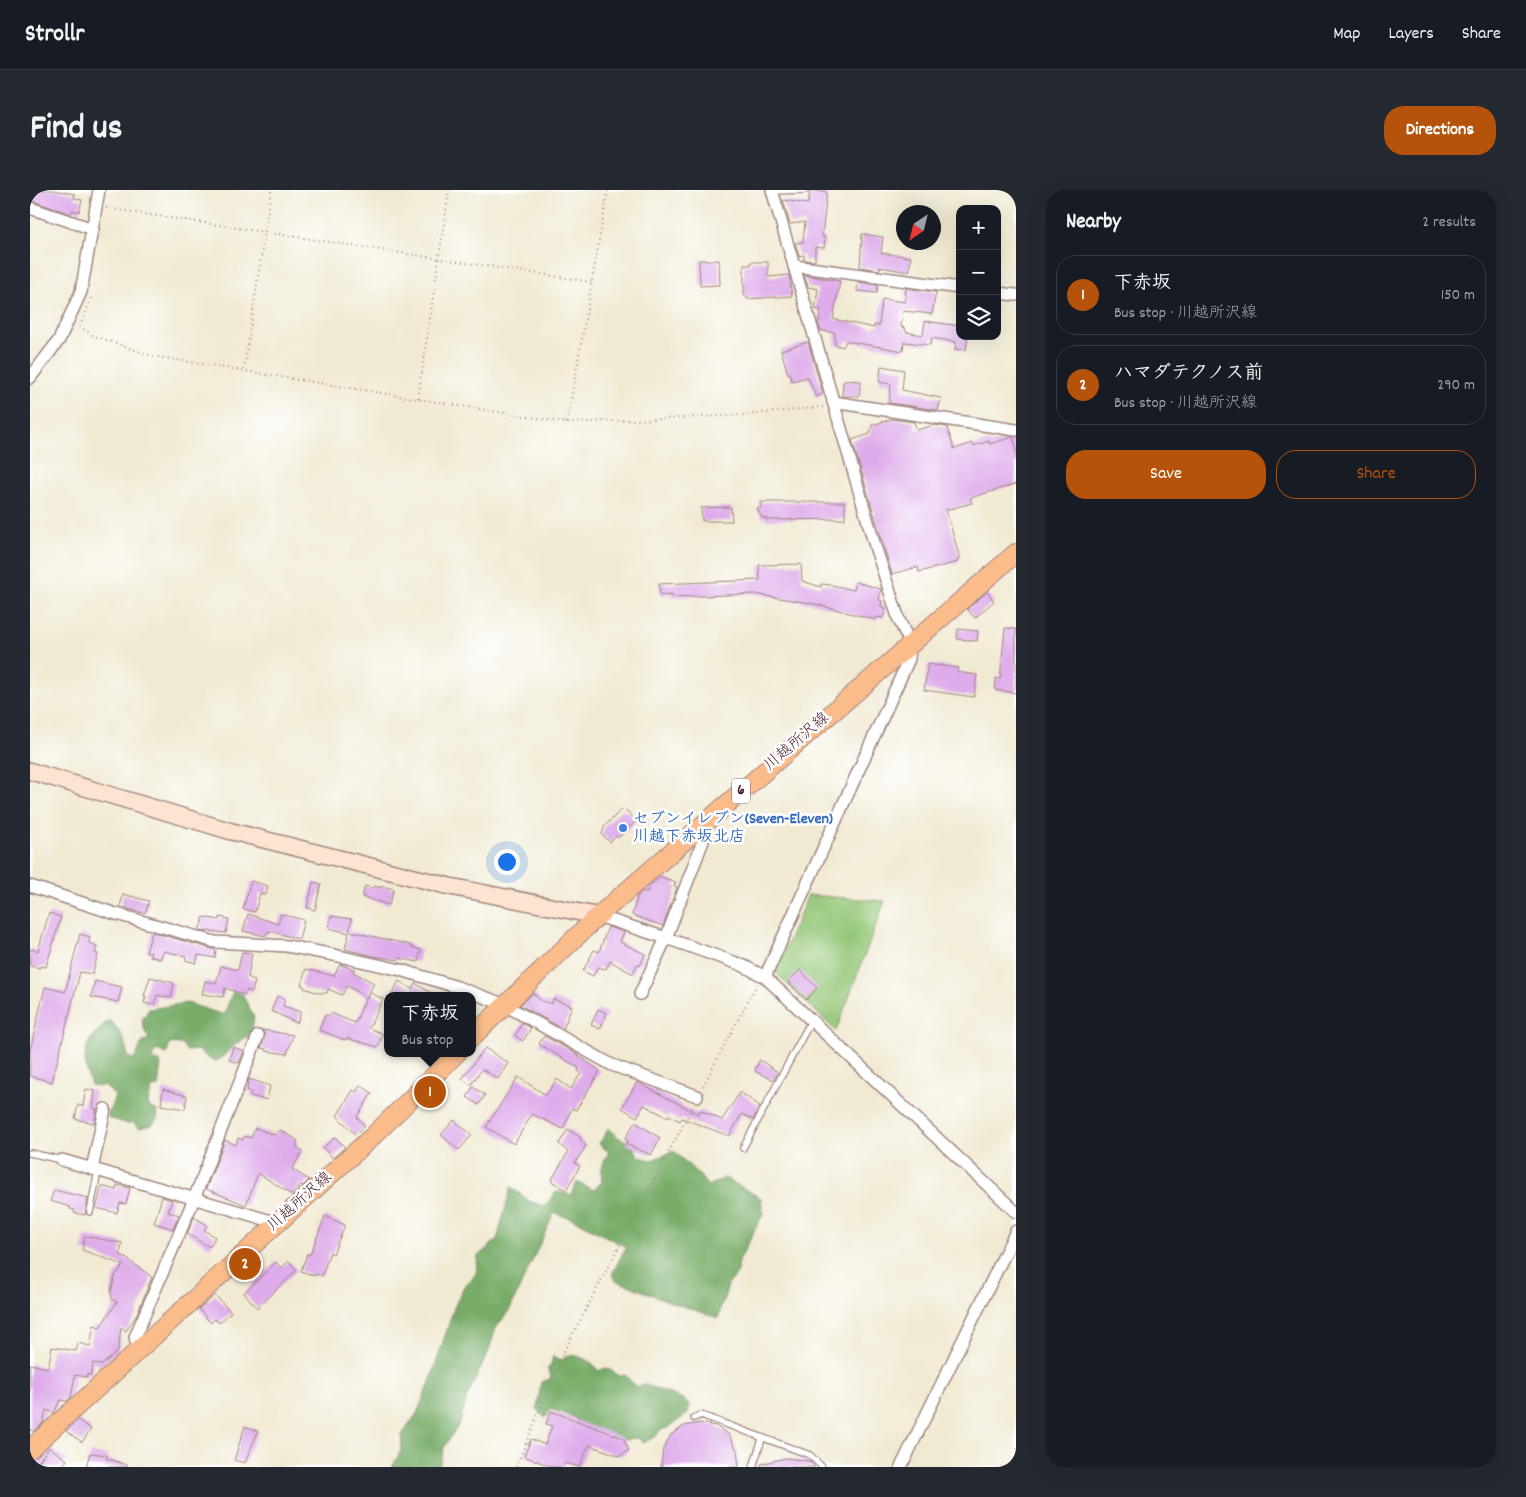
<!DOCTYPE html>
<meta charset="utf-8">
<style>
:root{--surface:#171b24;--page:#242831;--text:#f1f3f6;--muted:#9ea1a6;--line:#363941;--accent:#b45309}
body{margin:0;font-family:Dekko,"Klee One",sans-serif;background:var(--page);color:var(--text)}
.controls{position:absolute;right:15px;top:15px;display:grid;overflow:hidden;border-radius:10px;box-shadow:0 5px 20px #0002}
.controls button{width:45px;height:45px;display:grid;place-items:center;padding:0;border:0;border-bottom:1px solid var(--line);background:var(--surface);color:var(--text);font:25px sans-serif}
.compass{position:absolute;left:866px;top:15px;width:45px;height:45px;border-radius:50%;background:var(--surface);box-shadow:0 5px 20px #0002;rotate:215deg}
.you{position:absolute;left:476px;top:671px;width:18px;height:18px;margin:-12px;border:4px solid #fff;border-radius:50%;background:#1a73e8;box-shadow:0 0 0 8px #1a73e833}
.badge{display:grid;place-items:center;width:32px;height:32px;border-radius:50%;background:var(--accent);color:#fff;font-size:16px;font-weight:700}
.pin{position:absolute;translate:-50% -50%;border:2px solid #fff;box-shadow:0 1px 5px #0006}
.popup{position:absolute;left:354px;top:802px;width:92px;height:65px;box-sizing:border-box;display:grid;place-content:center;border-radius:10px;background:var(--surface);filter:drop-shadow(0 1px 4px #0005);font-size:16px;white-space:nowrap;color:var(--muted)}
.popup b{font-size:19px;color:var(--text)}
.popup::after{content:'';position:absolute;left:50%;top:100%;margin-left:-10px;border:10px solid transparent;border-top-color:var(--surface)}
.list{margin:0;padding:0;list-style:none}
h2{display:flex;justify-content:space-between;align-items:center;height:65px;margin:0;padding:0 20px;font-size:21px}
h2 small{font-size:16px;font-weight:400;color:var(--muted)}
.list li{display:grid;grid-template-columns:32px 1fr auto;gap:15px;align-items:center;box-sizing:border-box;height:80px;margin:0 10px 10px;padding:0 10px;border:1px solid var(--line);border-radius:20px}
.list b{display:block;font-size:19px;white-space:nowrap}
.list p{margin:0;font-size:16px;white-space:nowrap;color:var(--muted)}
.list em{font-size:16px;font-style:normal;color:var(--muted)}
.actions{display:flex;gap:10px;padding:15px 20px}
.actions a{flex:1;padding:11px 0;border:1px solid var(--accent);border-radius:20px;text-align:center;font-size:18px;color:var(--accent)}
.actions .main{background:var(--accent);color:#fff}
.icon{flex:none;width:28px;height:28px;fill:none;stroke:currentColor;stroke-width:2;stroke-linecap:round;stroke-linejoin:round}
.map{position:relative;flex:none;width:986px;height:1277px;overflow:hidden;border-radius:20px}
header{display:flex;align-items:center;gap:30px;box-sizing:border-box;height:70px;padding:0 25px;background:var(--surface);border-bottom:1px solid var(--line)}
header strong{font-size:24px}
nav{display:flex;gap:28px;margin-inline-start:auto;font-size:18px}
.intro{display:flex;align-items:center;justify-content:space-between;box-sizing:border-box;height:120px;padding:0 30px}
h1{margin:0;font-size:35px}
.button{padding:12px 22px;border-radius:20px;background:var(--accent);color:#fff;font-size:18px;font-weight:700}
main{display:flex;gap:30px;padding:0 30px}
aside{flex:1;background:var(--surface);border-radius:20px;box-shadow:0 5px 20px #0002}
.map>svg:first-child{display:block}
.green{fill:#95c778;stroke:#707352}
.forest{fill:#78ac68;stroke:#61664a}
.building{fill:#deacea}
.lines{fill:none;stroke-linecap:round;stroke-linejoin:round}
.lane-casing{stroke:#9e847f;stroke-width:8}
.street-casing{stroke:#9e847f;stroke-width:14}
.secondary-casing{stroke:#9e847f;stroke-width:19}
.primary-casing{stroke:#9e847f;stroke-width:20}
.path{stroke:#9e847f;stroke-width:2;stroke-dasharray:1 4;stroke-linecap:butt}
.lane{stroke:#fff;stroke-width:5.5}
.street{stroke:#fff;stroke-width:11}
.secondary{stroke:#fde4d1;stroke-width:16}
.primary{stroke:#fabc8b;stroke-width:18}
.shop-dot{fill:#3f7fe0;stroke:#fff;stroke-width:2}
.labels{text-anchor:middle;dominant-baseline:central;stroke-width:5;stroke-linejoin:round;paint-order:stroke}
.shield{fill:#fff;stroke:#80626b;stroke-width:1}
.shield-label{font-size:15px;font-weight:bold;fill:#4a1f2b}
.street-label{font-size:16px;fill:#4a1f2b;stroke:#fff}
.shop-label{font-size:16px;font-weight:bold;fill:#366cbe;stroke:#fff;text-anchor:start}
</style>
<header>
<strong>Strollr</strong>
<nav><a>Map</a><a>Layers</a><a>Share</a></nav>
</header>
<div class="intro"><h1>Find us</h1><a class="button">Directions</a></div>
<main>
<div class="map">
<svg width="986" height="1277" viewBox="0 0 986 1277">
<rect width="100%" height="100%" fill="#fff"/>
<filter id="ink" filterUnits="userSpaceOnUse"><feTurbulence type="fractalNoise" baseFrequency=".02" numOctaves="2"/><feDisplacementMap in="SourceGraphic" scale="10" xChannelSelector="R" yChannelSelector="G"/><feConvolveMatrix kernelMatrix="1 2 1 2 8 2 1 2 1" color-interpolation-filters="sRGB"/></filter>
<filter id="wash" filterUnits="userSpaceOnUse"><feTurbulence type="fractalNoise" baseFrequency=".0096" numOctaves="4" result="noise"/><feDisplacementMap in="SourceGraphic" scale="20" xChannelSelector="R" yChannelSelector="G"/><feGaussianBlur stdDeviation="1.12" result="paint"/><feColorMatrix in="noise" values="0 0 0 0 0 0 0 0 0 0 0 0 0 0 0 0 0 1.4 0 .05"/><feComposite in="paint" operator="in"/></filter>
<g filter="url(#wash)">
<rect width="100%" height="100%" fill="#f1ead3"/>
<polygon class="green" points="778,705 855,711 806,841 745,782"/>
<g class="forest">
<path d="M204,799L211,802L224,827L221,844C216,848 209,851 205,855C187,870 190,879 168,860L157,861L151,854L140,853L137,864L127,860L123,865L122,871H129L131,874L128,897L122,898L118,912L120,918L128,921L127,929L122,935L109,938L102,932L98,934L79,928L78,925L85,906L74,895L68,897L61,895C53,875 51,855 69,840C73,836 74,832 81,831L93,847L98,866L102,869L106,867L111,854L119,848L115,842L112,830L119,819L157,813L194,825Z"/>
<polygon points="579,938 589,948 601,953 609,967 622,970 644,961 670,986 678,996 695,988 731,1008 733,1024 709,1071 707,1084 698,1095 688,1128 638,1111 585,1090 582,1084 596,1057 543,1029 524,1023 480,1119 466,1138 458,1163 437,1207 430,1233 415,1255 409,1277 362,1277 371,1261 372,1245 387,1223 400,1192 424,1118 434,1096 446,1084 448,1066 467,1050 481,997 499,1011 515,1016 526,1002 542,1005 547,992 563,1000 572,992 571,978 579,962 569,954"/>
<path d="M538,1165C550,1166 562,1169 568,1181L576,1178L590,1186L595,1185L606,1197L614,1194L653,1209L659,1214L658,1224L637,1238L630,1240L626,1246L613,1253L608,1248L589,1250L552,1238L545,1228L521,1219L515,1228L507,1219L511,1192L520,1189L521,1186L517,1179L521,1175L523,1166L532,1170Z"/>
</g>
<g id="blocks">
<g class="building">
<polygon points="0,0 24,0 45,4 44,8 52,10 49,22 42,20 41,24 0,10"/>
<polygon points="780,0 797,2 792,47 795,47 794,58 785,57 785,71 774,70 774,65 769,66 765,53 773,52 775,32 760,34 753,10 778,14"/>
<polygon points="832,44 853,47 851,63 881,67 879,82 850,77 849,80 830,77"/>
<polygon points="669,70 689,70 690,95 670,96"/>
<polygon points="721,72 738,72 738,87 759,85 762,106 717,109 717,106 714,106 714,75 721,75"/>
<polygon points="774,85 810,91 803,129 844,138 844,135 849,136 852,109 875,112 876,98 906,102 902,124 873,121 871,137 875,138 876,142 893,145 895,131 930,136 930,146 938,146 936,160 925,159 926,152 902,148 900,155 874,152 873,161 816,151 813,157 805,155 805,143 790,140 788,134 791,120 785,119 788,99 778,97"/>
<polygon points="828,92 848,95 847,103 827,101"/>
<polygon points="778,152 793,204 786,207 778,187 762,191 760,183 758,184 751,160"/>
<polygon points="851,176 874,180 872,200 911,208 908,220 859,213 861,194 849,192"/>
<polygon points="816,190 831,191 829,206 812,206 813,192"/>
<polygon points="862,229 884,232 887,240 904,235 917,237 924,259 943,253 943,256 959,251 959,254 983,247 986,257 986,294 940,308 942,313 916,320 930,369 927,370 928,372 889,382 888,377 862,384 822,250 840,244 842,235"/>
<polygon points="730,312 815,312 815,329 736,330 736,328 732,328 727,318 731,318"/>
<polygon points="701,317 702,331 672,331 671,318"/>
<polygon points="771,374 772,391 791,397 791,394 802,395 824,400 826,392 851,399 849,410 852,411 851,416 856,418 853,428 847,427 846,430 785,414 725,404 642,407 642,404 630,405 629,394 730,390 729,375"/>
<polygon points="957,402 964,411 945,428 937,419"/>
<polygon points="975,438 986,439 986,503 965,500 966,488 970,489"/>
<polygon points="928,439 948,441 947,451 927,449"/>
<polygon points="898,474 928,478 927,482 947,485 944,507 894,500"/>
<polygon points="591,620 597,621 606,631 588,648 586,646 580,652 572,645 574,637"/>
<polygon points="631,687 646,692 644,696 647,697 633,736 602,725 608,705 613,701 617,702 619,696"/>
<polygon points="221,691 238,696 236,705 230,703 225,722 213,719"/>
<polygon points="283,692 291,694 285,720 277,718"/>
<polygon points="335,696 343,698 344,696 350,698 351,696 364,699 359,715 332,707"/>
<polygon points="93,704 119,711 116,721 114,723 90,717"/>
<polygon points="19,723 31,727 16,777 10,776 10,778 0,776 0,759 8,761"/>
<polygon points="218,724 248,734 251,724 274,730 269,749 239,741 235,746 213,741"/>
<polygon points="301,726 322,729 319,741 381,755 381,757 391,760 388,772 369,768 368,770 343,766 315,759 319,743 299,738"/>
<polygon points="174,727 189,730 190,727 199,729 196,743 169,740"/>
<polygon points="578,737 594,742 590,752 615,764 610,776 607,774 603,784 580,771 576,779 568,777 563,786 553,781 564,760 569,762"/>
<polygon points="122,742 186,760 185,768 168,765 166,773 155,770 156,766 134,761 130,769 120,766 121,763 116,762"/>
<polygon points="50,744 60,747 59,753 67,756 65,763 68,764 62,784 50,782 22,892 0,886 0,860 15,797 35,802"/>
<polygon points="212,762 222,763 218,787 225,791 222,802 217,800 215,805 195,798 193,807 172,804 175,791 186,793 191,776 208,780"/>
<polygon points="310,774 325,780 323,782 344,793 337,807 317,796 312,805 298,799 297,803 289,803 274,798 274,796 271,795 276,779 304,786"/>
<polygon points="770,780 787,798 776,810 758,792"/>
<polygon points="120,787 144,793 141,808 127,805 124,815 114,813 116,806 114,806"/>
<polygon points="65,791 92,797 88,812 61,807"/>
<polygon points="369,791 382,799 385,793 406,806 361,806"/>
<polygon points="339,802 353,809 339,838 353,844 348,857 316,848 315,850 289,840 295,825 299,826 301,823 325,833"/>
<polygon points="503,803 512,811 522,814 523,809 542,816 533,839 490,815"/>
<polygon points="247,806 255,809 253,816 271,822 267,833 241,821"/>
<polygon points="568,819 577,823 570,839 561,835"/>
<polygon points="492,833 501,838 493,851 485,846"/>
<polygon points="232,840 263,845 257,864 236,861 236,859 231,858 235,845"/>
<polygon points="514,846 545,863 570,881 546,920 542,918 533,939 502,924 484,954 456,937 488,887 516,905 527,889 541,899 551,883 548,881 549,878 509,854"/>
<polygon points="203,857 214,861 209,873 199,870"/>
<polygon points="455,858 478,873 468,889 452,879 441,895 432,889"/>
<polygon points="730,870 748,882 744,890 726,882 725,879"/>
<polygon points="219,889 240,896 237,910 220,906 221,902 217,900"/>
<polygon points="607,892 668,924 670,920 692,930 710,902 730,916 723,930 712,924 699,946 652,928 650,931 638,925 637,927 614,915 607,927 592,918"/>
<polygon points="330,895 342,903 327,927 335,936 326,945 307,926 323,900 326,902"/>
<polygon points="443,897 455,905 449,915 437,907"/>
<polygon points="56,899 65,901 63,918 67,919 64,933 45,929 48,915 53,916"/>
<polygon points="133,899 157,906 155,919 131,915"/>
<polygon points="424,930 442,945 429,960 411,945"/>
<polygon points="605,932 630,948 621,965 596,954 598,951 595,949"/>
<polygon points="225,938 245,945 250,940 267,950 267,957 273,961 262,979 279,990 273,996 271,995 262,1005 228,983 216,1015 176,999 195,950 206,955 208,948 213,950 214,946 221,948"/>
<polygon points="538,939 551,948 550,949 556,956 545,973 550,976 536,1000 521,991 538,962 529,954"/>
<polygon points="305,947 315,957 303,968 293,958"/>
<polygon points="87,995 100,998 96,1014 90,1013 87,1023 66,1018 72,996 86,1000"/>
<polygon points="24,1000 58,1008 55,1025 44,1023 45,1020 40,1019 40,1017 20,1011"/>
<polygon points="132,1007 142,1010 138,1022 149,1025 143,1039 124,1033"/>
<polygon points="295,1026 315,1035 303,1064 300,1062 292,1086 286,1084 285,1086 271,1081 277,1064 280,1065"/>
<polygon points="164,1027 177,1035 174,1040 185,1047 180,1057 157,1044"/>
<polygon points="55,1046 92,1053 90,1064 122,1087 106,1126 96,1141 91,1137 88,1161 72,1175 63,1173 61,1185 57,1184 57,1187 45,1185 41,1207 37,1211 30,1210 24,1223 16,1220 13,1233 4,1241 0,1240 0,1174 18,1178 22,1157 46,1161 48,1153 60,1156 64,1135 70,1137 87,1112 82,1109 81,1101 85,1086 93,1075 52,1060"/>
<polygon points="259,1071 267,1080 227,1118 214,1103 246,1072 251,1078"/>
<polygon points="185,1105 201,1122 189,1133 185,1129 181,1133 169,1119"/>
<polygon points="521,1221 593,1248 599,1260 590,1266 559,1255 549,1277 536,1273 531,1277 522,1277 494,1266 501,1249 515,1255 522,1236 516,1234"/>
<polygon points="48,1230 61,1239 52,1252 36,1241"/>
<polygon points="670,1233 686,1236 699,1245 707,1260 709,1277 631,1277 633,1259 641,1245 654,1236"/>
<polygon points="215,1236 228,1241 215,1273 204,1270"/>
<polygon points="19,1257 37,1270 31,1277 5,1277"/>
<polygon points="60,1263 77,1265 76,1268 97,1275 97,1277 56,1277"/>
<polygon points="755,1268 779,1271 785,1277 731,1277 731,1274"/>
</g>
</g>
</g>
<g filter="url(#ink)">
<use href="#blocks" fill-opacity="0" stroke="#9e847f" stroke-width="1"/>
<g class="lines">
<g class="lane-casing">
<g id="lane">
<polyline points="742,1 775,0"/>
<polyline points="713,958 782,829"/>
<polyline points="0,963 32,970"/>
<polyline points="60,1022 68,981"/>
<polyline points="664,1228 671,1225 780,1265 792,1277"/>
<polyline points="723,1277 732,1249"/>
</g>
</g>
<g class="street-casing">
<g id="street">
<polyline points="0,18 63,39"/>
<polyline points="764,76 930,98"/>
<polyline points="967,103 986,105"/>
<polyline points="0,188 29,150 51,102 69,0"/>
<polyline points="803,212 986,240"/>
<polyline points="0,696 83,723 185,752 257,756 304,765 371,780 427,797 473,814 582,875 667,906"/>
<polyline points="568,726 636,748 712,775 735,787 986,1022"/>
<polyline points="735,787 879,469 880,453 869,430 845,356 742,0"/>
<polyline points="610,804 636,748 673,651 666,641"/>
<polyline points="32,970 248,1033"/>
<polyline points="62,979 75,919"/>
<polyline points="108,1160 105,1147 164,1009 228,846"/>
<polyline points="871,1277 986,1041"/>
</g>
</g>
<g class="secondary-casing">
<polyline id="secondary" points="0,581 200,641 418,696 568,726"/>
</g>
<g class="primary-casing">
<g id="primary">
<polyline points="442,847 568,726 986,363"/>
<polyline points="0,1259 343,946 427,863"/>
</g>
</g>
<g class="path">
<polyline points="76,18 562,92"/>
<polyline points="61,108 50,137 62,145 122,166 537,233 714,225 794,217"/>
<polyline points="214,180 241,0"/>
<polyline points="388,208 419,0"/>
<polyline points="537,233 578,0"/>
<polyline points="673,896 727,794"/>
<polyline points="486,1277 535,1159 663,916"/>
</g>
<use href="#lane" class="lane"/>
<use href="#street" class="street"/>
<use href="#secondary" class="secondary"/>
<use href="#primary" class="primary"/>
</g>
</g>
<circle class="shop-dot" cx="593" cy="638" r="5"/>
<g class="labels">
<rect class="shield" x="702" y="588.5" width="18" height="25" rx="4"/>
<g class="shield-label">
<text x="711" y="601">6</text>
</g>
<g class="street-label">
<text transform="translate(767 552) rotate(-41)">川越所沢線</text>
<text transform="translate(270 1012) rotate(-42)">川越所沢線</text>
</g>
<g class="shop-label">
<text x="603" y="629">セブンイレブン(Seven-Eleven)<tspan x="603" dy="18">川越下赤坂北店</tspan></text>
</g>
</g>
</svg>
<div class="controls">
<button>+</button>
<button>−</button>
<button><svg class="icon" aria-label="layers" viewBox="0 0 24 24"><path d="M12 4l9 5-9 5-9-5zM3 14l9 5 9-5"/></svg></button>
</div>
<svg class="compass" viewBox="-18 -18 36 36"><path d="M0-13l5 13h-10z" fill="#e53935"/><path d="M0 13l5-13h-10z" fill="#9ea1a6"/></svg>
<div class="you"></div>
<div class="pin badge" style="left:400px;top:902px">1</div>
<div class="popup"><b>下赤坂</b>Bus stop</div>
<div class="pin badge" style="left:215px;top:1074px">2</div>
</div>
<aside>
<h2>Nearby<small>2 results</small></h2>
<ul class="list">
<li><span class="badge">1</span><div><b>下赤坂</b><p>Bus stop · 川越所沢線</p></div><em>150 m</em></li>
<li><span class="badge">2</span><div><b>ハマダテクノス前</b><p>Bus stop · 川越所沢線</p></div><em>290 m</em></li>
</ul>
<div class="actions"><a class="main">Save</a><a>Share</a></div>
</aside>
</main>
